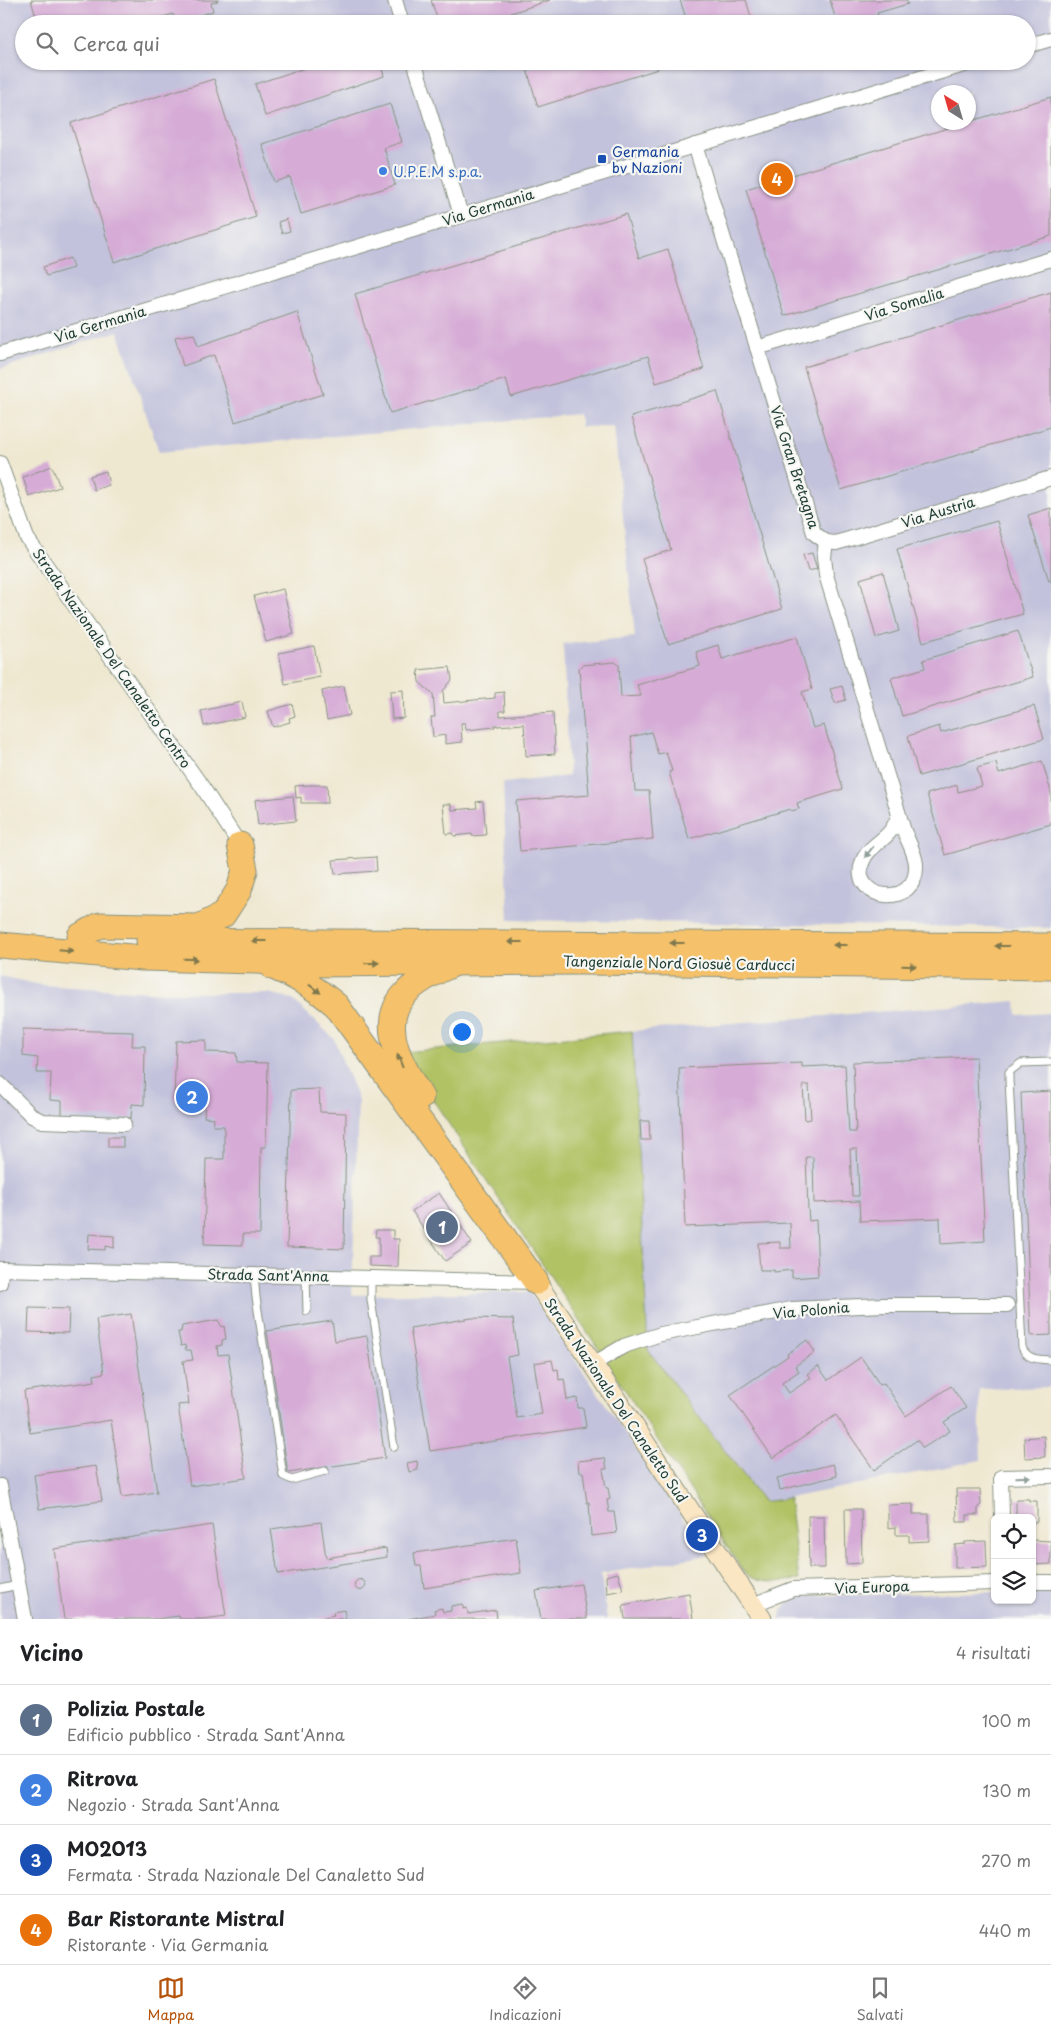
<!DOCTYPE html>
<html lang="it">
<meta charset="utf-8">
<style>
:root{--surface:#fff;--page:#f6f6f6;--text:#202124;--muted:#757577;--line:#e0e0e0;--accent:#b45309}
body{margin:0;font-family:"Playpen Sans",sans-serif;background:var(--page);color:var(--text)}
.controls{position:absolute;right:15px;bottom:15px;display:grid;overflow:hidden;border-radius:8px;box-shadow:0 1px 4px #0004}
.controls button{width:45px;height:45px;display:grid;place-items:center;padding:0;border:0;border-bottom:1px solid var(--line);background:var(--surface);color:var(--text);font:25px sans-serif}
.compass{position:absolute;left:931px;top:85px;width:45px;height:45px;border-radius:50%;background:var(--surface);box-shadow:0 1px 4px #0004;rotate:323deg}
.you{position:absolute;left:461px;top:1031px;width:18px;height:18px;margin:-12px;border:4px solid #fff;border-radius:50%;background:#1a73e8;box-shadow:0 0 0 8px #1a73e833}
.badge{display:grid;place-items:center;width:32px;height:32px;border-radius:50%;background:var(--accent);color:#fff;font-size:16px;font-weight:700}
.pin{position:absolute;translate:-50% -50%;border:2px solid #fff;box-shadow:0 1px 5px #0006}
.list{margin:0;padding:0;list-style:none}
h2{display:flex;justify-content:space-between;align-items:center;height:65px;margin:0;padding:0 20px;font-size:21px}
h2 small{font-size:16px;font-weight:400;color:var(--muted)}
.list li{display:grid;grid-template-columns:32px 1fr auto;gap:15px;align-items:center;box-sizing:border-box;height:70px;padding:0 20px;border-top:1px solid var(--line)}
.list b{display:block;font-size:19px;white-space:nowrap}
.list p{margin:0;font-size:16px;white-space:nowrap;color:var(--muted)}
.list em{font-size:16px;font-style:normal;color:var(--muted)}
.icon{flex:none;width:28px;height:28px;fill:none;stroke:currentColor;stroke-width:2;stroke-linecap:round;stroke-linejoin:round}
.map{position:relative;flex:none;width:1051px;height:1619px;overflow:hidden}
.search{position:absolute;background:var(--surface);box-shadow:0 1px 4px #0004;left:15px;right:15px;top:15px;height:55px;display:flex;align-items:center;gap:12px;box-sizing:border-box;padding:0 18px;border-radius:28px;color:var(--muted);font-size:19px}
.sheet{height:345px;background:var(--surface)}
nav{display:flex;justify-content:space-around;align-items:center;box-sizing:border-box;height:70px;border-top:1px solid var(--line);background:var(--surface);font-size:14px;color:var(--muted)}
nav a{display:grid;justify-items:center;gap:2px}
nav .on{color:var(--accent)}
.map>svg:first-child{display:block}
.industrial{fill:#c2c2dc;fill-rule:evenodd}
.green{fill:#b1c265;stroke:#68804c}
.building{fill:#d6abd6;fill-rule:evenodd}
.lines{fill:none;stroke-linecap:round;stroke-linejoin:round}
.lane-casing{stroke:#879282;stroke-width:9}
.street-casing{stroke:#879282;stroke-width:16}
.secondary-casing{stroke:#879282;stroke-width:21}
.highway-casing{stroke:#879282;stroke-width:27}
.lane{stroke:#fff;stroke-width:7}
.street{stroke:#fff;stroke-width:14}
.secondary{stroke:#fbe6c4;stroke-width:19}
.highway{stroke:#f5c16b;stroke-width:25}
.oneway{fill:#8f9e9a}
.oneway2{fill:#7f784d}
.transit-dot{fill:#1a4fb4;stroke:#f6f6f2;stroke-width:2}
.shop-dot{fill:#3f7fe0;stroke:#f6f6f2;stroke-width:2}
.labels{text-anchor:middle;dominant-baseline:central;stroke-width:4.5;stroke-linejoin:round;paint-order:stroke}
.transit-label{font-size:14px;fill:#164399;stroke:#f6f6f2;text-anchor:start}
.shop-label{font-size:14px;fill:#366cbe;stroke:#f6f6f2;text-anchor:start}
.street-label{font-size:14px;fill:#1f3d34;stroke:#f6f6f2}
</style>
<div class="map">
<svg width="1051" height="1619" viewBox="0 0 1051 1619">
<rect width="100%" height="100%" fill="#f6f6f2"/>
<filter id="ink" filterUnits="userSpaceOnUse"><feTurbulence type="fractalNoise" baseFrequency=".02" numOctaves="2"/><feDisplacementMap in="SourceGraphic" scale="10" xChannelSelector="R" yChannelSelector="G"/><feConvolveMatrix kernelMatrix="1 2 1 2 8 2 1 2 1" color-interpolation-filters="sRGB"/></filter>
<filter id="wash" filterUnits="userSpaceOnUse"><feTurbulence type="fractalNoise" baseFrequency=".0096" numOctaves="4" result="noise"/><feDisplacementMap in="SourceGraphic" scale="20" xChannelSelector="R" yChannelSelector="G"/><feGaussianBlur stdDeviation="1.12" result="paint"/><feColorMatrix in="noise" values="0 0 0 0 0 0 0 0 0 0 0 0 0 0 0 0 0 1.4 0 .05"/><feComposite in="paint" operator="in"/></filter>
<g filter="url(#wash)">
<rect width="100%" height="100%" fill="#efe8d1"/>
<g class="industrial">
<path d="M0,0H1051V928L509,920L503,783L569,776L563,644L635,637L614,426L581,427L579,414L159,452L118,331L0,369ZM24,24H1027V61H24ZM938,92H968V122H938Z"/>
<polygon points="0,976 41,985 164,993 268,993 292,999 334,1039 358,1100 352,1295 529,1292 708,1555 601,1574 607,1619 0,1619"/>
<polygon points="1016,1001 1017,1015 1051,1013 1051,1387 979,1389 981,1460 764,1503 648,1350 632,1031"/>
<polygon points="1032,1591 1051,1591 1051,1619 780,1619 781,1613 788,1602 801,1596 995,1592 995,1600 1032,1600"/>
</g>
<path class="green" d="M632,1031L648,1350L764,1502L789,1498L799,1580C778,1581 760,1587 743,1571L590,1336L419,1079L404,1052Z"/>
<g id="blocks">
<g class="building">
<polygon points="31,0 218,0 218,1 211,3 213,11 176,23 173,14 141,24 38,24"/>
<polygon points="431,0 550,0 511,13 514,23 511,24 439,24"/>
<polygon points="680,0 746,0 753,24 688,24"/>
<polygon points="830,0 906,0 908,4 877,13 878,16 868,20 868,17 845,24 837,24"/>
<polygon points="326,61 380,61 384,76 265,116 255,84"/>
<polygon points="552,61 656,61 658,69 538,107 527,69"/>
<polygon points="699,61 714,61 714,62 700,66"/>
<polygon points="214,79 256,217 114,262 71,123"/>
<polygon points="1051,97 1051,236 784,316 746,189"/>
<polygon points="390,104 402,142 384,148 395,185 301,214 290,177 274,182 262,144"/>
<polygon points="626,214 639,258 668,249 704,369 656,383 648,356 511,397 506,379 390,413 355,294"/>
<polygon points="287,219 290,231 282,233 278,222"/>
<polygon points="70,258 73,268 46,276 43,267"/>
<polygon points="1051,292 1051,427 841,490 804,367"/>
<polygon points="297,312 323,394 235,422 214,355 183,366 175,337 194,334 198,346"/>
<polygon points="717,391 782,609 668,644 642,559 671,550 631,417"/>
<polygon points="52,466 60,487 29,497 23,477"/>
<polygon points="106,471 109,485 94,490 90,476"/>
<polygon points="1051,508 1051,581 1049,581 1028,515"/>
<polygon points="997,521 1023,614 923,642 897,549"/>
<polygon points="812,553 817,569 808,571 803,555"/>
<polygon points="883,572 899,631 876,638 860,579"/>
<polygon points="283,589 294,634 266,642 254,596"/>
<polygon points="1018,631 1033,677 902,716 891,678 925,668 923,660"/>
<polygon points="797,637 812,689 802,692 813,728 824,725 843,789 797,803 799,809 791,811 790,809 689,839 669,772 672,771 666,752 658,754 651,732 631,737 635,791 649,791 653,839 520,851 516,801 589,795 579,668 582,665 615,662 619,665 621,697 641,696 637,685 700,666 696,652 718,645 722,659"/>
<polygon points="314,646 320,677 285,684 279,653"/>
<polygon points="450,667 452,680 443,691 444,703 495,698 495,693 504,692 505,711 500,711 500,716 553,712 555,754 526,756 524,724 497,726 497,725 494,725 495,727 466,730 465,723 461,723 462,742 445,744 445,735 433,737 431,717 435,717 433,694 419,682 418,670"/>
<polygon points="344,686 350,715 327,720 322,691"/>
<polygon points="842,686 846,700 835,703 830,689"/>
<polygon points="403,690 404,718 392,719 390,691"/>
<polygon points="242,702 245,717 204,726 201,711"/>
<polygon points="292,704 295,716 289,718 290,722 273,727 268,711"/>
<polygon points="1034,706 1044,739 919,776 908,736 939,726 941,733"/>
<polygon points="1042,761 1051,792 1051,824 945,855 927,794 957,785 958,792 982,786 977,768 996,763 999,774"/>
<polygon points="310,785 327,785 328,803 301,803 301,797 296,798 295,786"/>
<polygon points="293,796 296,821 258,825 255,800"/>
<polygon points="483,801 486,835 472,836 472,834 454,836 453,833 446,834 443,804 451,804 452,810 477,808 476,802"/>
<polygon points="376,857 377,871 335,874 333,860"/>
<polygon points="23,1029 133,1032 132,1046 145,1046 144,1105 132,1104 131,1118 62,1116 62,1101 50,1100 51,1073 37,1073 38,1058 23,1056"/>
<polygon points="206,1040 206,1052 236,1053 237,1062 268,1063 266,1147 261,1147 260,1234 243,1234 243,1245 204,1244 206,1159 224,1159 224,1126 213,1126 214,1118 204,1117 205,1101 174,1100 176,1041"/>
<path d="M976,1057L985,1241L941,1244L940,1218L860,1221L859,1201L814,1203L813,1157H806L808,1209L809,1221L816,1220L818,1276L792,1278V1270L774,1272V1270H760L758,1243L780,1242V1248H791L790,1223L685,1227L679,1068L802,1063V1067L845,1065L849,1132H856L853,1062ZM803,1085H809L811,1119L805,1120ZM850,1149H857L859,1196H852Z"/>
<polygon points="319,1089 320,1112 346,1113 344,1249 287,1247 291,1090"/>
<polygon points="1051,1091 1051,1335 1031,1336 1021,1093"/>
<polygon points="640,1121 649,1121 650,1140 641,1140"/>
<rect x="108" y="1137" width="15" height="10"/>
<polygon points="439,1193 472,1243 445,1261 412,1211"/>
<polygon points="376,1230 393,1230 393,1239 399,1239 398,1267 369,1266 369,1257 379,1257 379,1237 375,1237"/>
<polygon points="89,1234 114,1236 114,1248 105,1246 105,1250 88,1249"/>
<polygon points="29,1308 69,1309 68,1333 28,1332"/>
<polygon points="131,1314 157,1492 122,1497 111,1420 30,1433 24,1391 95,1381 94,1375 104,1373 96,1319"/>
<polygon points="472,1318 513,1319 518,1355 507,1357 517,1418 542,1414 534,1363 552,1360 554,1370 558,1369 559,1380 564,1379 567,1400 577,1398 578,1408 583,1408 586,1427 430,1451 410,1328"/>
<polygon points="218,1320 222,1327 224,1326 226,1339 222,1340 222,1345 217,1346 218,1355 228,1354 246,1478 190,1486 178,1405 189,1404 183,1361 193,1360 191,1350 186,1350 185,1345 181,1346 178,1332 181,1332 182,1326"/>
<polygon points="332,1321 335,1341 367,1336 385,1458 288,1473 267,1331"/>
<polygon points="807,1340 815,1352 795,1366 799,1371 782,1383 789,1393 811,1378 808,1374 818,1366 828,1380 861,1357 880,1385 884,1383 906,1416 951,1386 966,1408 944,1422 950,1431 923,1448 917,1440 874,1470 836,1415 773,1458 730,1395 788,1356 787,1354"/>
<polygon points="1044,1436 1045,1457 1025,1458 1024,1438"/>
<polygon points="605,1458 607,1469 603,1469 606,1488 608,1488 610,1499 607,1500 609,1512 614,1512 617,1533 591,1536 589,1502 587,1503 583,1472 579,1472 578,1461"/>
<polygon points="417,1461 418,1470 409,1472 407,1463"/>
<polygon points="833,1464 837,1476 780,1490 777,1478"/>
<polygon points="96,1466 102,1501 39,1509 34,1475"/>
<polygon points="956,1489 980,1489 981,1505 978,1507 978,1515 967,1515 967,1522 957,1522"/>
<polygon points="1016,1499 1029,1499 1029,1501 1037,1501 1037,1522 1032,1522 1032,1518 1016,1518"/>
<polygon points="913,1504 913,1514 929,1514 929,1541 909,1542 909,1535 896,1535 896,1527 888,1528 888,1505"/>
<polygon points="845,1509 861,1509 862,1563 846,1564"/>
<polygon points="808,1516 824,1516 825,1568 809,1568"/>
<polygon points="321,1522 326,1558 386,1548 387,1557 278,1574 271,1529"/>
<polygon points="212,1525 226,1616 203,1619 180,1619 179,1616 157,1619 64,1619 54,1549"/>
<polygon points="516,1538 521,1573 424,1588 421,1566 416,1566 414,1553"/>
<polygon points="1032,1540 1051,1541 1051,1564 1032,1565"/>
<polygon points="986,1541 987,1567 955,1568 955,1545 965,1544 965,1542"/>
<polygon points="618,1573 623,1590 607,1593 606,1576"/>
<circle cx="360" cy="1585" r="5.5"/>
<polygon points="581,1584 587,1619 541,1619 536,1591"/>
<polygon points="689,1593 693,1619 625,1619 623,1605"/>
<polygon points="463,1604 463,1609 467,1608 468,1614 496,1610 497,1619 408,1619 435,1614 434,1610 442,1608 443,1612 451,1611 451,1606"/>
<polygon points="344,1610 346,1619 316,1619 334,1615 333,1612"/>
</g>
</g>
</g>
<g filter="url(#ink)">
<use href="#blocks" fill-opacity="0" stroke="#879282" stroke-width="1"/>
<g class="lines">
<g class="lane-casing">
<g id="lane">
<path d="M1051,1062L1021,1063L1009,1072V1079L1022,1347C1027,1360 1038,1359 1051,1360"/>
<polyline points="254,1275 256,1297 283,1476 292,1480 325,1471"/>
<polyline points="306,1276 307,1311"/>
<polyline points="371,1278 371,1300 394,1447"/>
<polyline points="0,1589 18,1585"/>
</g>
</g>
<g class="street-casing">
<g id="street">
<polyline points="395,0 402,24"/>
<polyline points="1027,46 1051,39"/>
<polyline points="414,61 461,215"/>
<polyline points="695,145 814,533 826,542"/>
<polyline points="757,348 1051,259"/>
<polyline points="0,354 977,61"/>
<polyline points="0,463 27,538 201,785 240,845"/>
<path d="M826,542L824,557L826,575L904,831C908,841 915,853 916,864C919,910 850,901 862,863C866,850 878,844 887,835C893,829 896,823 899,815"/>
<polyline points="826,542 836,543 1051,478"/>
<polyline points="0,1084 32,1116 42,1121 124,1124"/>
<polyline points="0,1269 536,1282"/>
<polyline points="0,1283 1,1269"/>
<polyline points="593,1364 624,1346 661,1334 792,1309 884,1305 1007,1305"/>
<polyline points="0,1486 25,1619"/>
<polyline points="1002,1518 1001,1477 1051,1476"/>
<polyline points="1032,1582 1051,1582"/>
<polyline points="752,1605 793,1589 995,1583"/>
</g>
</g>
<g class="secondary-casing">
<polyline id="secondary" points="536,1282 593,1364 762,1619"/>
</g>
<g class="highway-casing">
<g id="highway">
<polyline points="80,936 100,925 199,927 223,915 239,890 245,870 240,845"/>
<polyline points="149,941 1051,946"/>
<polyline points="0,945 142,958 256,961 306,964 580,962 1051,967"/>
<path d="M273,967C298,977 316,988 336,1005L536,1282"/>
<path d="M421,1097C403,1068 377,1026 404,995C417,980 436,972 453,964"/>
</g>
</g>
<use href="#lane" class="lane"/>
<use href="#street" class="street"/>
<use href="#secondary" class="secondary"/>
<use href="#highway" class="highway"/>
</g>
<defs><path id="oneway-solid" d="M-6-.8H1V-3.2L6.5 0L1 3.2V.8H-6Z" transform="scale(1.25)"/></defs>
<g class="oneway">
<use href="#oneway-solid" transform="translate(869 852) rotate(128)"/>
<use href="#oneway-solid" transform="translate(1023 1477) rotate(-1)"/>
</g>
<g class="oneway2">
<use href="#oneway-solid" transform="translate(259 941) rotate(180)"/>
<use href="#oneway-solid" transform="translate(515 942) rotate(-180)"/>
<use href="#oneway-solid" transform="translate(677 943) rotate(-180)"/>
<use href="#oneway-solid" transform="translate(840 945) rotate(-180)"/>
<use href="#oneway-solid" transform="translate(1002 946) rotate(-180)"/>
<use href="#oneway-solid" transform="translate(66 951) rotate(5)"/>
<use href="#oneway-solid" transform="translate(191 959) rotate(1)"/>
<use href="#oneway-solid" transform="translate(372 963) rotate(-1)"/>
<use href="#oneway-solid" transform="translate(909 966) rotate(1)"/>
<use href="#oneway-solid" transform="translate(315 989) rotate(36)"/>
<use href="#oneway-solid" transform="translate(400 1061) rotate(-112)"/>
</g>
</g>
<rect class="transit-dot" x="597" y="154" width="10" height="10" rx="2.5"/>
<circle class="shop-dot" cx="383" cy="171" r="5"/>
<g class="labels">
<g class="transit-label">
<text x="612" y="151">Germania<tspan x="612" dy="16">bv Nazioni</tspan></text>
</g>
<g class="shop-label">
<text x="393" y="171">U.P.E.M s.p.a.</text>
</g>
<g class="street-label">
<text transform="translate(488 207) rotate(-17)">Via Germania</text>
<text transform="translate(904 304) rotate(-17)">Via Somalia</text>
<text transform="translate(100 324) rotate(-17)">Via Germania</text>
<text transform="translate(795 467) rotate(72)">Via Gran Bretagna</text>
<text transform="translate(938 512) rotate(-17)">Via Austria</text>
<text transform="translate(112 658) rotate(55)">Strada Nazionale Del Canaletto Centro</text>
<text transform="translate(679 963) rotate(1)">Tangenziale Nord Giosuè Carducci</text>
<text transform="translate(268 1275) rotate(1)">Strada Sant'Anna</text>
<text transform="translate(811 1310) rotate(-5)">Via Polonia</text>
<text transform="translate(616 1400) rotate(56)">Strada Nazionale Del Canaletto Sud</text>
<text transform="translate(872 1587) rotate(-2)">Via Europa</text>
</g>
</g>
</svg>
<div class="controls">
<button><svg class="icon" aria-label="locate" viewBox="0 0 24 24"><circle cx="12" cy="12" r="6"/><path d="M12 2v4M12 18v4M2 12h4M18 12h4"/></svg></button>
<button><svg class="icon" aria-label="layers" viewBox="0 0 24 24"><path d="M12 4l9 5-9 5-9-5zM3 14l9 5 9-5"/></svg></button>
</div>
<svg class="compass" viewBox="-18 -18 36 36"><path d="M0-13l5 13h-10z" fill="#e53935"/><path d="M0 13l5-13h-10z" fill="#757577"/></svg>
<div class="you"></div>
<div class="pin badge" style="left:442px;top:1227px;background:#5c6f8a">1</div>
<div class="pin badge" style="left:192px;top:1097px;background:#3f7fe0">2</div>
<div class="pin badge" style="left:702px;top:1535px;background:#1a4fb4">3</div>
<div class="pin badge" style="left:777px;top:179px;background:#e8710a">4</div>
<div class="search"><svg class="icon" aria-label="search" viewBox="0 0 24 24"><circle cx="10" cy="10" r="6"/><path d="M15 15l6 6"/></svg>Cerca qui</div>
</div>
<section class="sheet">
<h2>Vicino<small>4 risultati</small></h2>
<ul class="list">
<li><span class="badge" style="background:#5c6f8a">1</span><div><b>Polizia Postale</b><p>Edificio pubblico · Strada Sant'Anna</p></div><em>100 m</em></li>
<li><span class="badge" style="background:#3f7fe0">2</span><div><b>Ritrova</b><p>Negozio · Strada Sant'Anna</p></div><em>130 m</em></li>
<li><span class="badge" style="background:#1a4fb4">3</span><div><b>MO2013</b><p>Fermata · Strada Nazionale Del Canaletto Sud</p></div><em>270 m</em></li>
<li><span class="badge" style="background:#e8710a">4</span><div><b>Bar Ristorante Mistral</b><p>Ristorante · Via Germania</p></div><em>440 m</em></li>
</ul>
</section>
<nav>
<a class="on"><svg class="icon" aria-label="map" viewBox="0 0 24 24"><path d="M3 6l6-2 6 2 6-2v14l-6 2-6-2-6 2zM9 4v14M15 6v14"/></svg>Mappa</a>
<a><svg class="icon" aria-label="directions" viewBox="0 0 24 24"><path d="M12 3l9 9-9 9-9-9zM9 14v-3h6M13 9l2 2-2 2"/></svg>Indicazioni</a>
<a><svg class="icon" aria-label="saved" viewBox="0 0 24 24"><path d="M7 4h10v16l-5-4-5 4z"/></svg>Salvati</a>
</nav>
